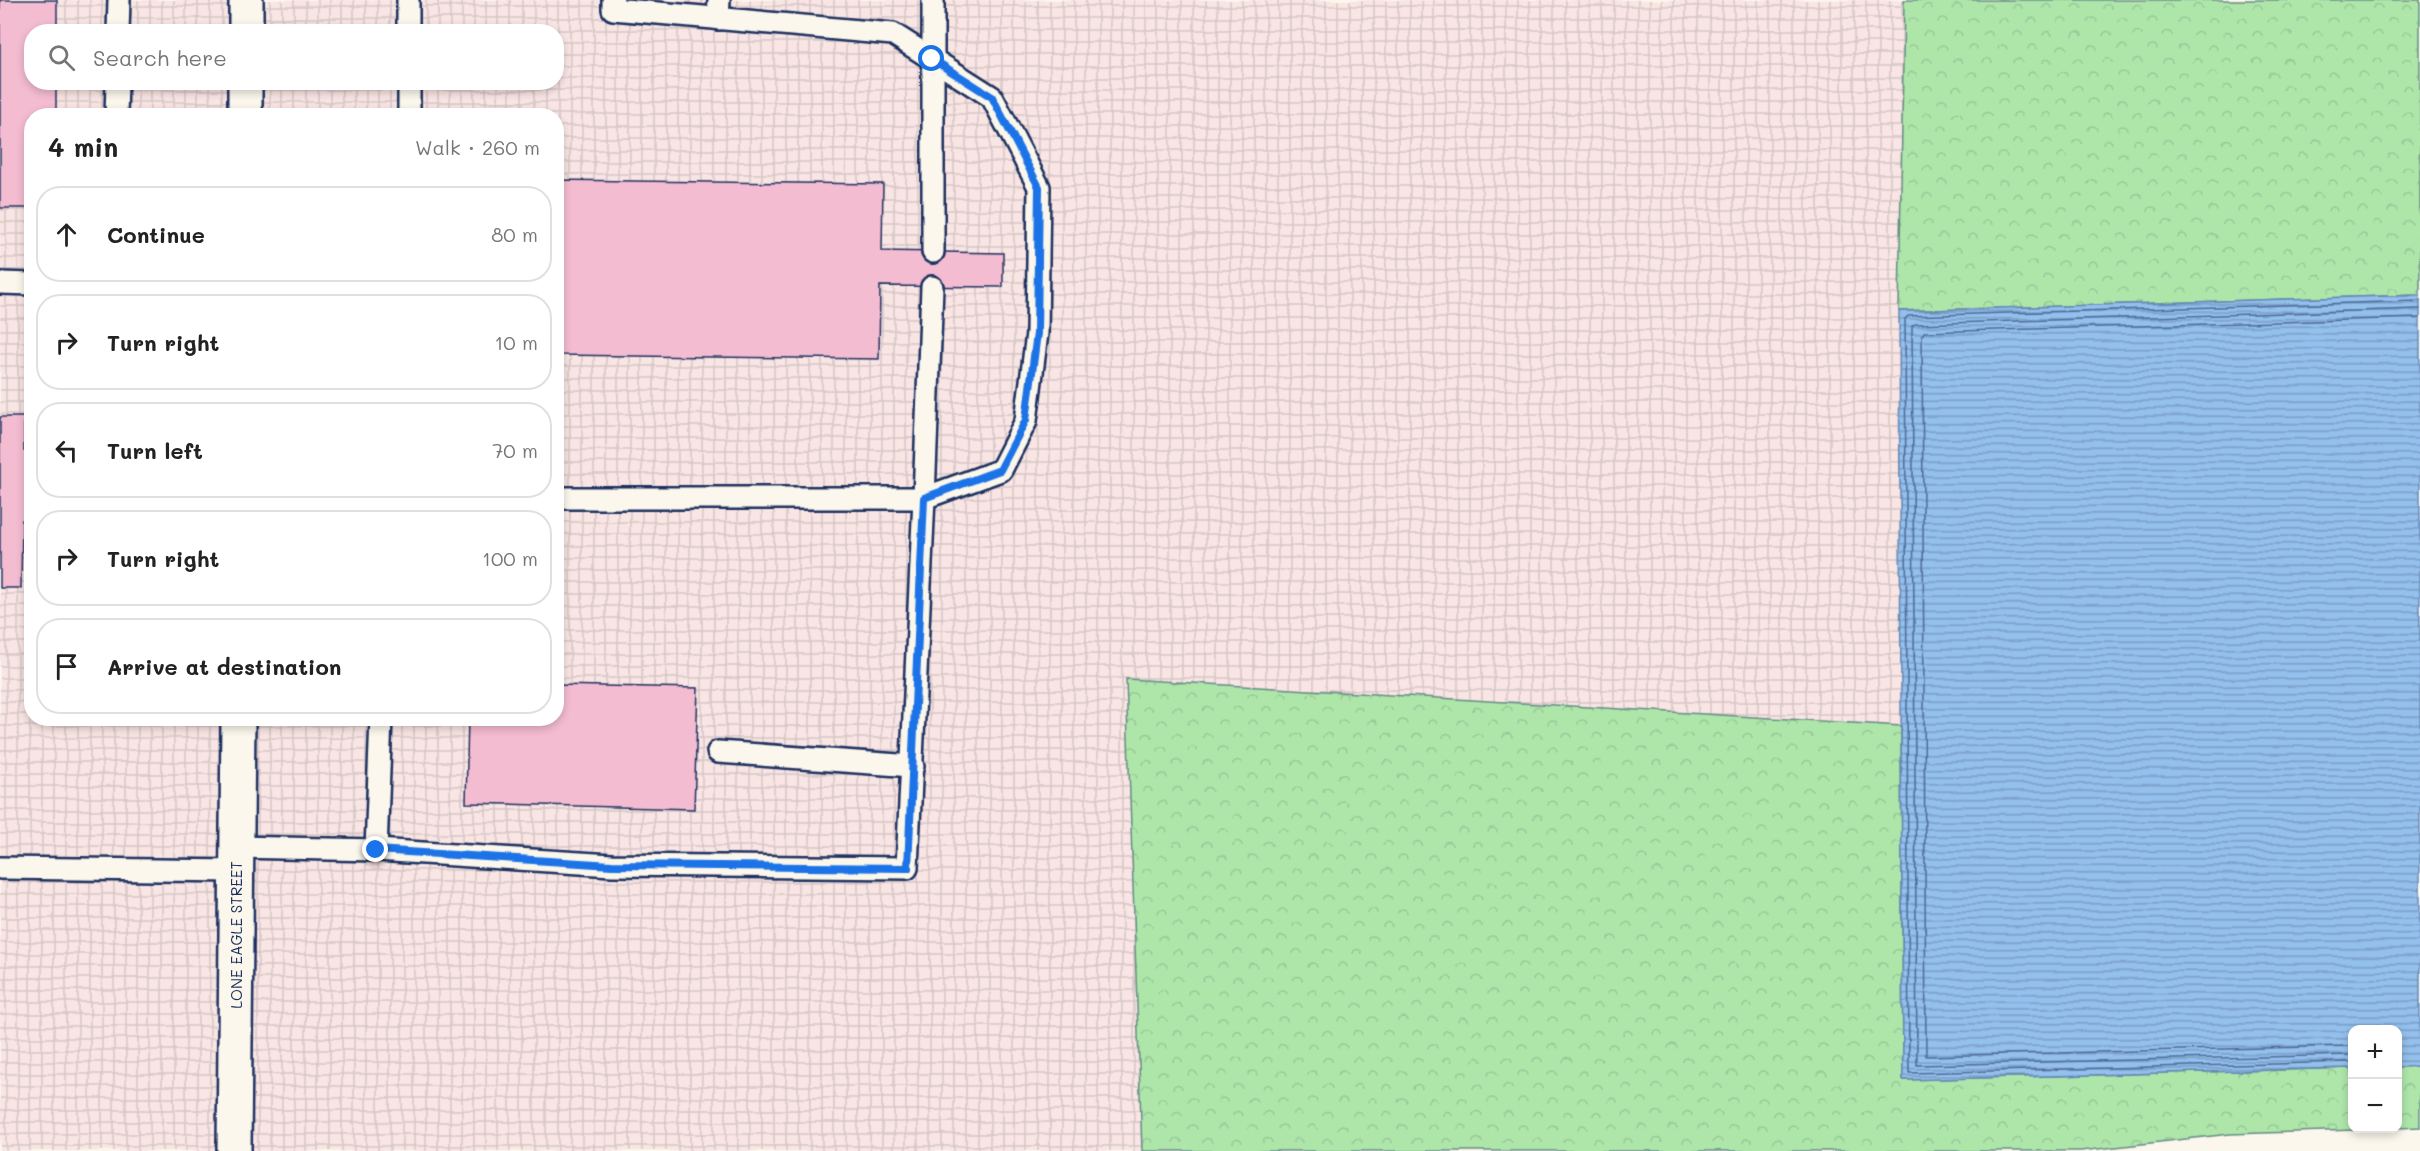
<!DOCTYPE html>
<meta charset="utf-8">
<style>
:root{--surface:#fff;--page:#f2f2f2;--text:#222;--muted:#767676;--line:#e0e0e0}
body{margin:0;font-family:Mali,sans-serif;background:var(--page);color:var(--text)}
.controls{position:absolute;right:18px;bottom:18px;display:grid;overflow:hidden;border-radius:12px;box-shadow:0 3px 9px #0003}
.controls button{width:54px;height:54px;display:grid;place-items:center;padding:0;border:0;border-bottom:2px solid var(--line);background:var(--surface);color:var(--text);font:30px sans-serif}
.stop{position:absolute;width:18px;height:18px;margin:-14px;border:4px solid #1a73e8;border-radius:50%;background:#fff}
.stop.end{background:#1a73e8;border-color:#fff;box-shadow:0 2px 6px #0008}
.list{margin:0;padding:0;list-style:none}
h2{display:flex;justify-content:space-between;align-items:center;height:78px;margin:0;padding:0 24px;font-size:26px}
h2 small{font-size:20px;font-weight:400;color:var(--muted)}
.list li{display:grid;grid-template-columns:39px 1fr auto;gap:18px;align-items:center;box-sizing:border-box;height:96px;margin:0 12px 12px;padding:0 12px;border:2px solid var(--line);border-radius:24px}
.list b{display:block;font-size:22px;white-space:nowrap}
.list em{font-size:20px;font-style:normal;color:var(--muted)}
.icon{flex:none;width:33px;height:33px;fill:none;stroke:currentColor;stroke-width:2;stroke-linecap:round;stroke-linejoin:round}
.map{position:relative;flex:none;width:2420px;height:1151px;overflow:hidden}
.search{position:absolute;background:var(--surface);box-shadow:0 3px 9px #0003;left:24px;top:24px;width:540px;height:66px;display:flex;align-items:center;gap:15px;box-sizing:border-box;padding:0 21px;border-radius:24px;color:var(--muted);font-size:22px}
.panel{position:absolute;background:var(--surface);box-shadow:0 3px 9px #0003;left:24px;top:108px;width:540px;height:618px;border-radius:24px}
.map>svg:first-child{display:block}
.industrial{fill:url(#industrial-grid);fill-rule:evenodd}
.forest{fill:url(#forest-crowns);stroke:#648a84;stroke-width:1.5}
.water{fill:url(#water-rules);stroke:#6486b4;stroke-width:1.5}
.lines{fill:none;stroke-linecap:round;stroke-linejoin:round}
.shore{stroke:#4b6997;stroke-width:1.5}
.building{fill:#f4bcd1;stroke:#1b2f5e;stroke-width:1.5}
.service-casing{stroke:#1b2f5e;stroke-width:26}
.minor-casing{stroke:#1b2f5e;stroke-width:38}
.service{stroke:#fbf7ec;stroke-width:21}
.minor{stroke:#fbf7ec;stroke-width:33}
.route{stroke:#1a73e8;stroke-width:8}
.labels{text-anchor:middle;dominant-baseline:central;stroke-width:4.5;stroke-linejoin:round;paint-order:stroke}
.street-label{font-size:15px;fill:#1b2f5e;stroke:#fbf7ec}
</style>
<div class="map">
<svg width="2420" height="1151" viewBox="0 0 2420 1151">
<defs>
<pattern id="industrial-grid" width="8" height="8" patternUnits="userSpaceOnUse" patternTransform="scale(1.5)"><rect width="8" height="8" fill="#f9e5e4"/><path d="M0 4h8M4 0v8" fill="none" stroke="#d5c5c6"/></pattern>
<pattern id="forest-crowns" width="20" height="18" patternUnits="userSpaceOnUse" patternTransform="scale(1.5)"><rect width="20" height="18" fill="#aee6aa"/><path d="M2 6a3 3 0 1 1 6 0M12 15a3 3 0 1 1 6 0" fill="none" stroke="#95c695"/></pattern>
<pattern id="water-rules" width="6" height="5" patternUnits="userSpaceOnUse" patternTransform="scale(1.5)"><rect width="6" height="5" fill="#94c0ed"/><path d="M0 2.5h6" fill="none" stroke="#789cc3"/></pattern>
</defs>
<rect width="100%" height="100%" fill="#fbf7ec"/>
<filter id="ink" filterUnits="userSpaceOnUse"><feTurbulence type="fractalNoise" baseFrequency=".0167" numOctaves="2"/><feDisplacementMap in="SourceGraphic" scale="12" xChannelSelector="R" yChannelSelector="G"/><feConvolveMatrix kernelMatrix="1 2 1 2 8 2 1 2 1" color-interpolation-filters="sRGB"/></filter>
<g filter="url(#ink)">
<path class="industrial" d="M0,0H1906L1901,726L1126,679L1142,1151H0ZM32,32H556V82H32ZM32,116H556V718H32Z"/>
<g class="forest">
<polygon points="1904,0 2420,0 2420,295 1899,311"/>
<polygon points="1126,679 1901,726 1903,1080 2352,1068 2352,1128 2386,1129 2230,1134 2080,1151 1142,1151"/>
<polygon points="2420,1066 2420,1127 2398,1128 2398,1067"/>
</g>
<polygon class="water" points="2420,295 2420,1066 2398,1067 2398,1030 2352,1030 2352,1068 1903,1080 1899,311"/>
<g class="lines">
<g class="shore">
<polyline points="2352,1046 1926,1056 1922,335 1924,332 2420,318"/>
<polyline points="2352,1055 1917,1065 1912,326 1915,324 2420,309"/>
<polyline points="2352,1062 1909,1073 1905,319 1908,316 2420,301"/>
</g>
</g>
<g class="building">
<polygon points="0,0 57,0 57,32 32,32 32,82 56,82 56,116 32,116 32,208 0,208"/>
<polygon points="556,180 883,184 882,251 1003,253 1003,287 880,286 879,359 556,355"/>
<polygon points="0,417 24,417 24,451 32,451 32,521 22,520 21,588 0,588"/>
<polygon points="556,685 698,688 694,809 466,803 468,718 556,718"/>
</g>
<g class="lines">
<g class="service-casing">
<g id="service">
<polyline points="408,0 408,32"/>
<polyline points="933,0 933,252"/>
<polyline points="718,19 719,0"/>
<polyline points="118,32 119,0"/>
<polyline points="409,82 409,116"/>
<polyline points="116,116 117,82"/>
<polyline points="0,283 32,284"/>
<polyline points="556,498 924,498 932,287"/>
<polyline points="718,752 913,766"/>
<polyline points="236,847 376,850 381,718"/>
<polyline points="376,850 612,865 907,868 924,498 1001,470 1026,421 1037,333 1039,187 992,97 893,34 613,9 613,0"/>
<polyline points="0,868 236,871"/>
</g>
</g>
<g class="minor-casing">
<g id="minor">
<polyline points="246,32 246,0"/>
<polyline points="245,116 245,82"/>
<polyline points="234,1151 238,718"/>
</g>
</g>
<use href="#service" class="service"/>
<use href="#minor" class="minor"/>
</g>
</g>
<g class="lines" filter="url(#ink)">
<polyline class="route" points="376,850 612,865 908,868 924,498 1000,470 1026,420 1037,333 1039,187 992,97 932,59"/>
</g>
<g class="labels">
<g class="street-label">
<text transform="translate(236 935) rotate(-90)">LONE EAGLE STREET</text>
</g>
</g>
</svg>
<div class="controls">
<button>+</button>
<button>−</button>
</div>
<div class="stop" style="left:932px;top:59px"></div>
<div class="stop end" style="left:376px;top:850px"></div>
<div class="search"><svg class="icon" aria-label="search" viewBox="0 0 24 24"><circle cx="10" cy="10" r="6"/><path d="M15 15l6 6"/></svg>Search here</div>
<section class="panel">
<h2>4 min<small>Walk · 260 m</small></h2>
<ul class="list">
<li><svg class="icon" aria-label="ahead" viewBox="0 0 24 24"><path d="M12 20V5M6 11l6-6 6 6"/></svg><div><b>Continue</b></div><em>80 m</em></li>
<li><svg class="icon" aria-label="right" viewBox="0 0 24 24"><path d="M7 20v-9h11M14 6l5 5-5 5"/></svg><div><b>Turn right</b></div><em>10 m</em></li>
<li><svg class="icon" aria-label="left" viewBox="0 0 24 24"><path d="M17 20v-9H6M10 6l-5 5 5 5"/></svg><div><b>Turn left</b></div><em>70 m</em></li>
<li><svg class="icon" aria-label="right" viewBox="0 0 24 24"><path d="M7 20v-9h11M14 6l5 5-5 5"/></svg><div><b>Turn right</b></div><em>100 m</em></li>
<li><svg class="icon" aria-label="arrive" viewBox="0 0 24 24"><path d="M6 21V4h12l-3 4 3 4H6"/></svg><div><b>Arrive at destination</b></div></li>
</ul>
</section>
</div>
